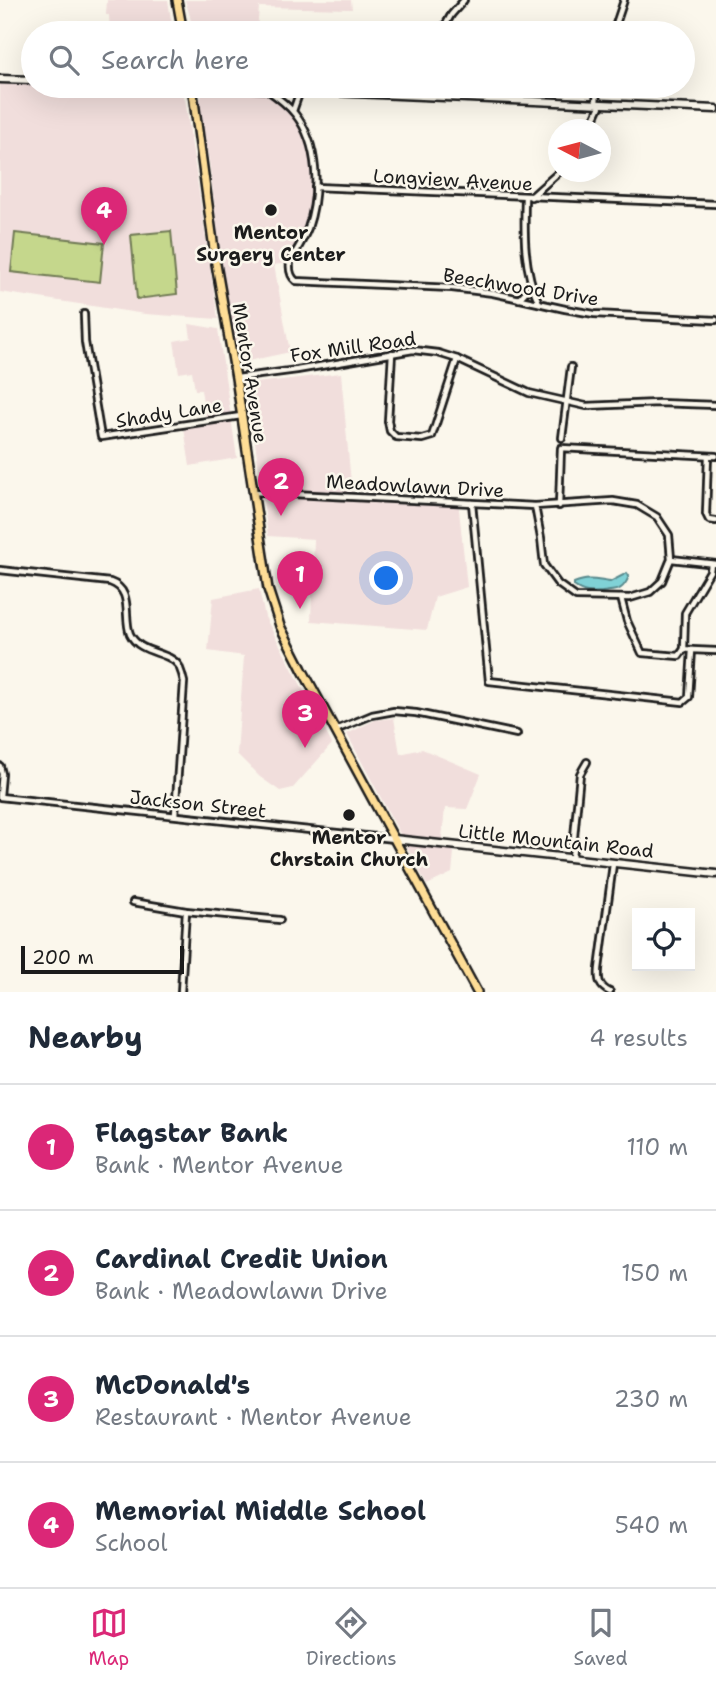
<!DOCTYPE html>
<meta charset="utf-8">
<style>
:root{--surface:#fff;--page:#f2f2f3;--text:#1f2937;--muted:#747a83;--line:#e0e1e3;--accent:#db2777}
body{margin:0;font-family:"Shantell Sans",sans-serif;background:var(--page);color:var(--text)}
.controls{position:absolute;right:21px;bottom:21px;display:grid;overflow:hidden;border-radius:0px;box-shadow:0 7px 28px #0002}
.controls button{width:63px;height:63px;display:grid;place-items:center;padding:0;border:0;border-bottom:2px solid var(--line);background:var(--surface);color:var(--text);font:35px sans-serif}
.compass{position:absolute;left:548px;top:119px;width:63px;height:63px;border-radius:50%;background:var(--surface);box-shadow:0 7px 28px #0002;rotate:276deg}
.scale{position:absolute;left:21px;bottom:18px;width:163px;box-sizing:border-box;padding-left:7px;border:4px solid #1c1c1c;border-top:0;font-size:19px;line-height:24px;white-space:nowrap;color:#1c1c1c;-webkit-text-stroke:5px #fbf7ec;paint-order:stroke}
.you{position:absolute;left:387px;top:579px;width:24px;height:24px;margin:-18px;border:5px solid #fff;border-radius:50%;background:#1a73e8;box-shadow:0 0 0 10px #1a73e833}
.badge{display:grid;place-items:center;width:46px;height:46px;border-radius:50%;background:var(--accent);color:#fff;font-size:23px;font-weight:700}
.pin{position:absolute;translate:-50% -58px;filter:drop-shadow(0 2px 4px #0008)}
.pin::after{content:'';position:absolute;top:37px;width:24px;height:21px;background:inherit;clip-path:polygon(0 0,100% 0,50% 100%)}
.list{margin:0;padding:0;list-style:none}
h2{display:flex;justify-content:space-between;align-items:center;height:91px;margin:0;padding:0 28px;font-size:30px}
h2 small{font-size:23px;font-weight:400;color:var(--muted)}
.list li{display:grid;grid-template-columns:46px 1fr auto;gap:21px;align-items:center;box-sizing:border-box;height:126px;padding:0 28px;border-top:2px solid var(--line)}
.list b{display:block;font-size:26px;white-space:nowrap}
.list p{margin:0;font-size:23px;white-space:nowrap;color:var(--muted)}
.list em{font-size:23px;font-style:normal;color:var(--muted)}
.icon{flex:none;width:38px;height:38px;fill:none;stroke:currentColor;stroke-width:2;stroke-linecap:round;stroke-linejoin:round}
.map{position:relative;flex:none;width:716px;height:992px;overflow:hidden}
.search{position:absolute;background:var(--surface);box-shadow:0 7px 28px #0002;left:21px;right:21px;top:21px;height:77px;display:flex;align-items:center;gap:18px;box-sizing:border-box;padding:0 24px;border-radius:38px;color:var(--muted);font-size:26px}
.sheet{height:595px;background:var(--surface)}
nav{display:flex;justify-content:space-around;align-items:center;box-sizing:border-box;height:98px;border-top:2px solid var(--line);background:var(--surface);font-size:19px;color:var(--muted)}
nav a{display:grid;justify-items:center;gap:4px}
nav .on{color:var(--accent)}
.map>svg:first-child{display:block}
.built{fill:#f1dedc}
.green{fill:#c5d78c;stroke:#707a54;stroke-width:2}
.water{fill:#80d2d6;stroke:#58898c;stroke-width:2}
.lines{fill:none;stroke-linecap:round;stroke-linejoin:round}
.street-casing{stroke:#1c1c1c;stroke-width:10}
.secondary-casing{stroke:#1c1c1c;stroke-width:11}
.primary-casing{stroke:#1c1c1c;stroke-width:12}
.street{stroke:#fbf7ec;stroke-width:4.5}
.secondary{stroke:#fbf7ec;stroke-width:6}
.primary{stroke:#fedd96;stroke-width:7}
.poi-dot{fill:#1c1c1c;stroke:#fbf7ec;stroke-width:2.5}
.labels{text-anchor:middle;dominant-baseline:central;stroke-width:5;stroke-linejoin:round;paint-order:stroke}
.street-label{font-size:19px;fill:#1c1c1c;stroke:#fbf7ec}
.poi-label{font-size:19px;font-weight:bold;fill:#1c1c1c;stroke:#fbf7ec}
</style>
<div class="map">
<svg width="716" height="992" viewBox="0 0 716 992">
<rect width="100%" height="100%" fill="#fbf7ec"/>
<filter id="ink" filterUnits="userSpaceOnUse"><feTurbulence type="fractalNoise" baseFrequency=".0143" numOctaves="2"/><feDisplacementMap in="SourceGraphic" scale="14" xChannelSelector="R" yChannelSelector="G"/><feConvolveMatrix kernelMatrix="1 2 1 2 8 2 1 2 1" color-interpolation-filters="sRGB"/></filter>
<g filter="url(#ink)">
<g class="built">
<polygon points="107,0 168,0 173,33 110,33 109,15 106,15"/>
<polygon points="185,0 351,0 352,9 259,7 257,33 193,33 190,16"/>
<polygon points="0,84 87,87 182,94 185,99 218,319 145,314 0,292"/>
<polygon points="209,93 261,93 277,101 288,109 300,126 310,153 313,170 311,203 306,224 301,237 287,263 274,265 290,352 239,363 222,267 209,161 199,102 202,95"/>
<polygon points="189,324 218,329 237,458 190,466 184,428 207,424 201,390 195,390 192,371 179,373 174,341 191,338"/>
<polygon points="341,373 352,494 458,500 467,587 435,597 427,630 311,621 314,539 268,536 253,427 248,384"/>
<polygon points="259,589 265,617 332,744 293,788 280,791 260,777 237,754 244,656 208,651 213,598"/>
<polygon points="394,718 400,754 422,749 481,774 467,809 445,808 442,838 454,852 452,873 427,885 347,734 375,720"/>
</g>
<g class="green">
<polygon points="171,231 177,294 137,299 131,235"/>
<polygon points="15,233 104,243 100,282 11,272"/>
</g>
<path class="water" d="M627,573L629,576C623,592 616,590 602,592C591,593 583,593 574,586V583C589,577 595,580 610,582Z"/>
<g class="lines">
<g class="street-casing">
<g id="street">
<polyline points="441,33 451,15 464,0"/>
<polyline points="613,33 624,0"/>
<path d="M266,89C276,96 287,104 295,114C319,144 320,193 308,228C303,241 296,251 290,262C289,270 290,276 296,281L452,288L493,293L565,309L594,314L716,320"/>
<polyline points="435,97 436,86"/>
<polyline points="596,104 597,86"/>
<polyline points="293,111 300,91"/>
<polyline points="589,130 601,104"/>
<polyline points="315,187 716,204"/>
<path d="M525,197C524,232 523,270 539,303"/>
<polyline points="531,197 559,172"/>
<polyline points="519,299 532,285"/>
<polyline points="84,314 85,342 101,437 241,416"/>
<polyline points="392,353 388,421 390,431 396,437 422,439 432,436 457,359"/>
<polyline points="237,378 297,370 413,350 438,353 457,359 529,393 586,406 659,403 716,405"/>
<polyline points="562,438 571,367"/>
<polyline points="708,456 706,514 709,520 716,521"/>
<polyline points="253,492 535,506 613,501 637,505 657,517 669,535 671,559 662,581 650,592 630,598 576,597 558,584 544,565 541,538 535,506"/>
<polyline points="472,503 489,681 683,702 689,697 692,650 684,649 685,613 710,571 711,564"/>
<polyline points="559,506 561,448 716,456"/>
<polyline points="671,559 716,564"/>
<path d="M0,570L110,582C134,590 123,617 130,634C140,655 168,650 179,666C181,671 183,677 184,682L175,815"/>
<polyline points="621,598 627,621 642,653 679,656 684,649"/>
<polyline points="692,650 716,651"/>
<polyline points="336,730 372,715 394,711 416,713 517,734"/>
<polyline points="0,766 2,774 0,796"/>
<polyline points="0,797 394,839"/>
<polyline points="572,858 580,774 587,762"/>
<polyline points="133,902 186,911 280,920"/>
<polyline points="181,992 186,911"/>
<path d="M610,992C599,987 598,980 599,969L613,864"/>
</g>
</g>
<g class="secondary-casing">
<g id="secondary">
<polyline points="0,79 33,80"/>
<polyline points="194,86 716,109"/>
<polyline points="394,839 716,874"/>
</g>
</g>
<g class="primary-casing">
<g id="primary">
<polyline points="177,0 183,33"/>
<polyline points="192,86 216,264 236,378 268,589 280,626 302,669 477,992"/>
</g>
</g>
<use href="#street" class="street"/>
<use href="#secondary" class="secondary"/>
<use href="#primary" class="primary"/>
</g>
</g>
<g class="poi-dot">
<circle cx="271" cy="210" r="7"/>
<circle cx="349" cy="815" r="7"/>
</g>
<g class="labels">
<g class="street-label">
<text transform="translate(453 180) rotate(3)">Longview Avenue</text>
<text transform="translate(521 287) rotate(9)">Beechwood Drive</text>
<text transform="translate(353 347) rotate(-8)">Fox Mill Road</text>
<text transform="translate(250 373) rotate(81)">Mentor Avenue</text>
<text transform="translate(169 413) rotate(-9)">Shady Lane</text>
<text transform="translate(415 486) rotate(3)">Meadowlawn Drive</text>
<text transform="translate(198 804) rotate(6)">Jackson Street</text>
<text transform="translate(556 841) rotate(6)">Little Mountain Road</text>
</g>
<g class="poi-label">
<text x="271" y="232">Mentor<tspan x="271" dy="22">Surgery Center</tspan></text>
<text x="349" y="837">Mentor<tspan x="349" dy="22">Chrstain Church</tspan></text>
</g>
</g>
</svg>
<div class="controls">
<button><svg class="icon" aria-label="locate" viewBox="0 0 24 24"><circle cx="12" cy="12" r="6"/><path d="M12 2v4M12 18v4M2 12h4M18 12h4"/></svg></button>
</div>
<svg class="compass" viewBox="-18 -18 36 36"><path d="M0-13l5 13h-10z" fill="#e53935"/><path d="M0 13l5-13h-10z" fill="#747a83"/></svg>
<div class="scale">200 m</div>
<div class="you"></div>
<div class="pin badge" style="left:300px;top:609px">1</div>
<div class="pin badge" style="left:281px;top:516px">2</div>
<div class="pin badge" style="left:305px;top:748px">3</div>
<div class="pin badge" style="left:104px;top:245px">4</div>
<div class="search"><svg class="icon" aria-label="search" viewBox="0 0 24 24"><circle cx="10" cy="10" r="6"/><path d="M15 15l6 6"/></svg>Search here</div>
</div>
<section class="sheet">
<h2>Nearby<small>4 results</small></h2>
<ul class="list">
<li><span class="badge">1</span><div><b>Flagstar Bank</b><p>Bank · Mentor Avenue</p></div><em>110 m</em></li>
<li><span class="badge">2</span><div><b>Cardinal Credit Union</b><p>Bank · Meadowlawn Drive</p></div><em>150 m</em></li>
<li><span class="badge">3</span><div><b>McDonald's</b><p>Restaurant · Mentor Avenue</p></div><em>230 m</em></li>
<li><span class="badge">4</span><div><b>Memorial Middle School</b><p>School</p></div><em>540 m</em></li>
</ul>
</section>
<nav>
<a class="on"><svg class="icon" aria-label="map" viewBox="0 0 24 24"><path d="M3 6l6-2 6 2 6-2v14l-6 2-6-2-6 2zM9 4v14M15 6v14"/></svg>Map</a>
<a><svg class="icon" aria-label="directions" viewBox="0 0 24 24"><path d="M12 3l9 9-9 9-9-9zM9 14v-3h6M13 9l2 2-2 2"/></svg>Directions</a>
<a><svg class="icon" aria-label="saved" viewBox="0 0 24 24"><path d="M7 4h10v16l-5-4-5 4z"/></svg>Saved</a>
</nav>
